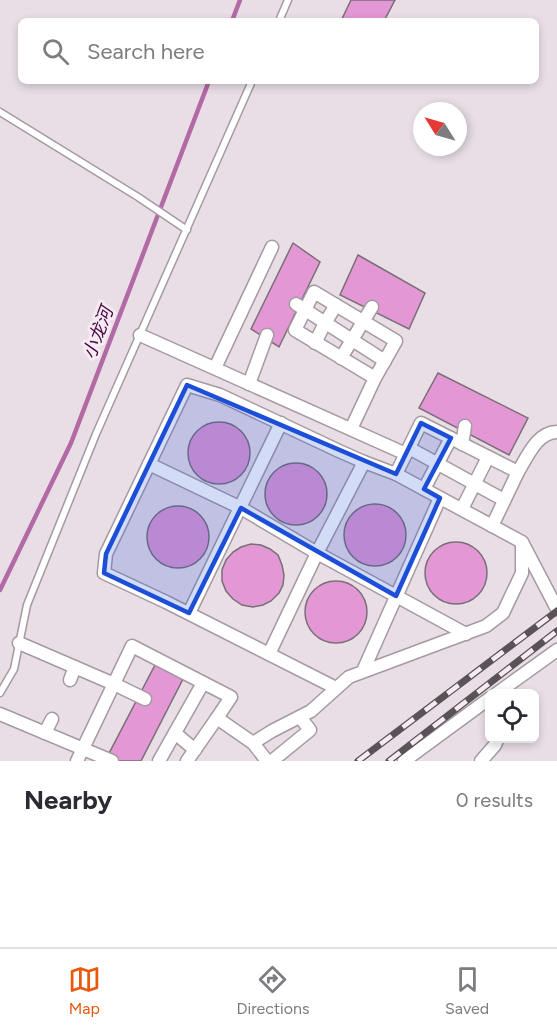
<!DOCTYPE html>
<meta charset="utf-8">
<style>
:root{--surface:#fff;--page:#f7f7f7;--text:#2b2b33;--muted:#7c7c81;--line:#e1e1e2;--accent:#ea580c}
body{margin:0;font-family:Figtree,"Noto Sans SC",sans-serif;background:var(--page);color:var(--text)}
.controls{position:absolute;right:18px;bottom:18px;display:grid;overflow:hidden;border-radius:9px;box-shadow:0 3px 9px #0003}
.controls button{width:54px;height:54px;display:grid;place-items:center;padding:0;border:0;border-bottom:2px solid var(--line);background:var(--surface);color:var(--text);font:30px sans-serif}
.compass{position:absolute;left:413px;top:102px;width:54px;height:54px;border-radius:50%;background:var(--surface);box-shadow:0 3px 9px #0003;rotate:307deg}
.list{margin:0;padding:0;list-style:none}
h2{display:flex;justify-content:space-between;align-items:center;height:78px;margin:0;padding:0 24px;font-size:26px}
h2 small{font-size:20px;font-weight:400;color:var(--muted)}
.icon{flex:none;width:33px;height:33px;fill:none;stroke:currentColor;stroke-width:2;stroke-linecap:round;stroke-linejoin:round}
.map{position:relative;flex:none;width:557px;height:761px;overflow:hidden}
.search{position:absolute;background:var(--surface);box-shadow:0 3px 9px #0003;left:18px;right:18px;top:18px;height:66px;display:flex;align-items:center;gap:15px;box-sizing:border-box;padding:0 21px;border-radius:9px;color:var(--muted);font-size:22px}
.sheet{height:186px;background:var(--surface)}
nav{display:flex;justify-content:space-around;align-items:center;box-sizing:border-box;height:84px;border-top:2px solid var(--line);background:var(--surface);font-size:16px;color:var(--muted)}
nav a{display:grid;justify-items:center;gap:3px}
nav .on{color:var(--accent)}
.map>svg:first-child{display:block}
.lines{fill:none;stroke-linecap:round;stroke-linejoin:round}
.stream{stroke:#b26aa5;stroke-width:4.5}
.building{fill:#e397d4;stroke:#796f76;stroke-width:1.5}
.lane-casing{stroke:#a59aa2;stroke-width:9}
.street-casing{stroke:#a59aa2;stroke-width:15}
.lane{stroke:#fff;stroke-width:6}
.street{stroke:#fff;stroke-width:12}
.rail-casing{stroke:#595257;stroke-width:7}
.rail{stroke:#f6ebf3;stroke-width:4.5;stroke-dasharray:14;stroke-linecap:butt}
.marked{fill:#1d4ed8;fill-opacity:0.2;stroke:#1d4ed8;stroke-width:4.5;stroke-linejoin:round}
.labels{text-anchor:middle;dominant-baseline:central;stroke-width:6;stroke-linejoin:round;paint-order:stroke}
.water-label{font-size:18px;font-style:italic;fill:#4a0642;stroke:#f6ebf3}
</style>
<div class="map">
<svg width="557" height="761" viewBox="0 0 557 761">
<rect width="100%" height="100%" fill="#e9dee6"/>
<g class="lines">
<g class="stream">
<polyline points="232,21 240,0"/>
<polyline points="0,590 71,443 209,81"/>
</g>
</g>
<g class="building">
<polygon points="351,0 395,0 384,21 341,21"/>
<polygon points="293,243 320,262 279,347 251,329"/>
<polygon points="358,255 425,293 409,329 340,295"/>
<polygon points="438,373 528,418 509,455 419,408"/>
<circle cx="219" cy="453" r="31"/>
<circle cx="296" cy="494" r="31"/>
<circle cx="375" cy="535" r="31"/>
<circle cx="178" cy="537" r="31"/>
<circle cx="456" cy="573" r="31"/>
<polygon points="251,544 261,545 270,549 278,555 282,565 284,575 283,585 279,593 271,601 263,605 253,607 242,605 233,599 226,591 222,581 222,570 226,560 233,552 241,547"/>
<circle cx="336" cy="612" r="31"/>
<polygon points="155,665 183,679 141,761 105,761"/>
</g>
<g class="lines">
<g class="lane-casing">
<g id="lane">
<polyline points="279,21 288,0"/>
<polyline points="0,112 138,197 187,230"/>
<polyline points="0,693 14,669 27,605 96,434 252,81"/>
</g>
</g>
<g class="street-casing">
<g id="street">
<polyline points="296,304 385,361"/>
<polyline points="140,335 406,454"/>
<polyline points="315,343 325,323 336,305"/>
<polyline points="341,358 372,307"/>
<polyline points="215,368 272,247"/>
<polyline points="249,384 267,335"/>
<polyline points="351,429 375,378 396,341 314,292 295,330 375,378"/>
<polyline points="462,444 465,426"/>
<polyline points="409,448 504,500"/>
<polyline points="149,464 241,508 317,553 466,634"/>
<path d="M518,472C527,457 537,432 557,432"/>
<polyline points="396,474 421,423 518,472 492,526"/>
<polyline points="424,489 451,438"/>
<polyline points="462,509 488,457"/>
<polyline points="189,613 281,423"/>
<polyline points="19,643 114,684 145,699"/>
<polyline points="269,654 317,553 364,462"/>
<polyline points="363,671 440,498"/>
<polyline points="70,680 75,667"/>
<polyline points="336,688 166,602 104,573 106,554 187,385 220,395 339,451 364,462 396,474 522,542 557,609"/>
<polyline points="496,694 557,650"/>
<polyline points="0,714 112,761"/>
<polyline points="45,733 52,719"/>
<polyline points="175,733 195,750"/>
<polyline points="253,743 272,731 311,711 349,677 486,626 503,613 522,573 522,543"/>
<polyline points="77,761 132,646 231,697 217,718 253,743 267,761"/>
<polyline points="159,761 203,683"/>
<polyline points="187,761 217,718"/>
<polyline points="272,761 310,730 300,717"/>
<polyline points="404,761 490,698"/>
<polyline points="481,761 495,745 498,738"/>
</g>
</g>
<use href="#lane" class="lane"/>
<use href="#street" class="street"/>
<g class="rail-casing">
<g id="rail">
<polyline points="358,761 557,611"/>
<polyline points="389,761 557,631"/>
</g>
</g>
<use href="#rail" class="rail"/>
</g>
<path class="marked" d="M187,385L396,474L421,423L451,438L424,489L440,498L396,596L241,508L189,613L104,573L106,554Z"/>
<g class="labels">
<g class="water-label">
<text transform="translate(98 333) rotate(-69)">小龙河</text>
</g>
</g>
</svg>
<div class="controls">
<button><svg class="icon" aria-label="locate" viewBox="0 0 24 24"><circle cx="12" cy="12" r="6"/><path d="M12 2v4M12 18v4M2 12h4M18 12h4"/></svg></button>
</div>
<svg class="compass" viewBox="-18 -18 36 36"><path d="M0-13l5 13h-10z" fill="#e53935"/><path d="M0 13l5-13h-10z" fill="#7c7c81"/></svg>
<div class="search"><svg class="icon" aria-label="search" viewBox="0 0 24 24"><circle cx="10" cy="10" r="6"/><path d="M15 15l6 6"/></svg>Search here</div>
</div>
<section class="sheet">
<h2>Nearby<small>0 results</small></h2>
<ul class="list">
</ul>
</section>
<nav>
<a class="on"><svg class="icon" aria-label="map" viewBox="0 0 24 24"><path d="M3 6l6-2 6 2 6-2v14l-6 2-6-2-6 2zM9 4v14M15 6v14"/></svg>Map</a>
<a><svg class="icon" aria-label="directions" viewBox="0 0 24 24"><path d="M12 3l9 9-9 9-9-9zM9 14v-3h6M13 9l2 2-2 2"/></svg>Directions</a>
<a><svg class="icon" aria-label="saved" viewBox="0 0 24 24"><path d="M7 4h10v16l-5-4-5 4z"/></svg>Saved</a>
</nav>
